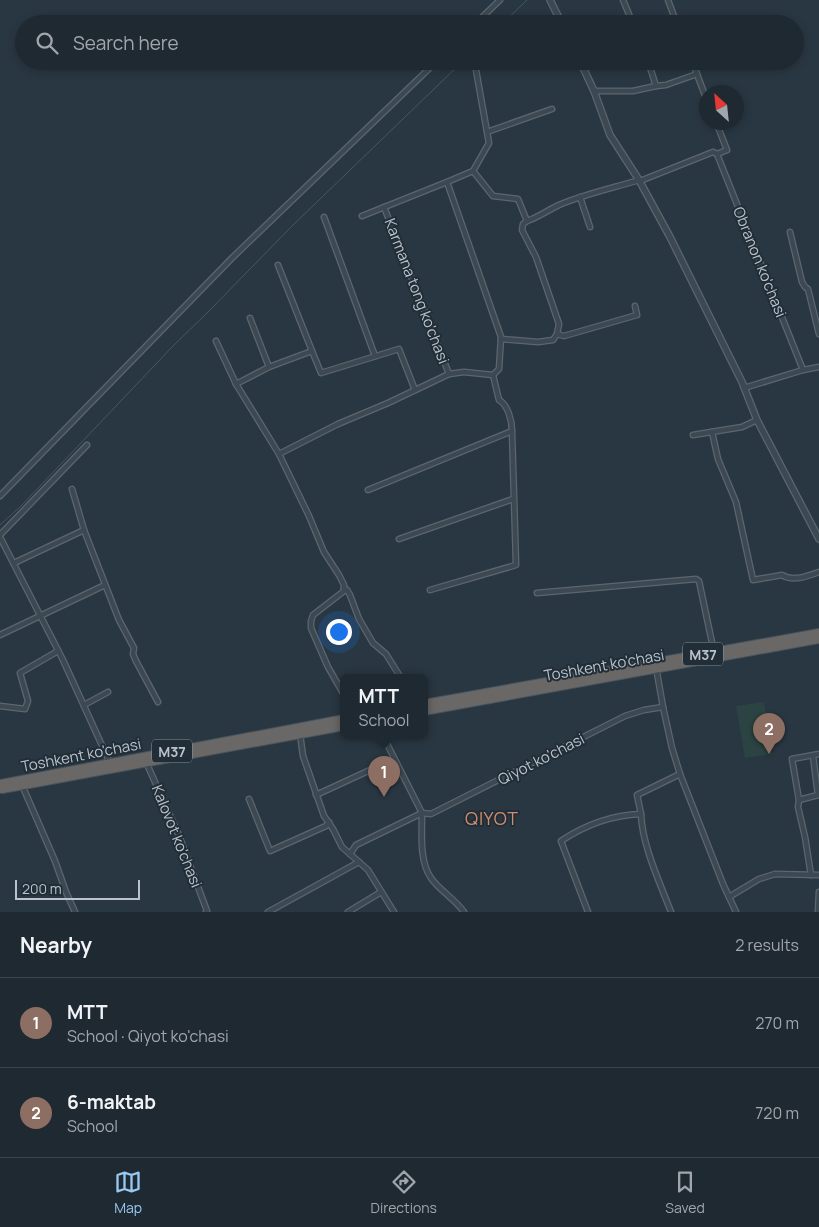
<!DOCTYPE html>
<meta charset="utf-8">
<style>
:root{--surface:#1f2932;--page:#2c353e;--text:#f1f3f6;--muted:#a1a6ac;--line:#3c454d;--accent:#97c9f3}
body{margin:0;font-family:Manrope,sans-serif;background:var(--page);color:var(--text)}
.compass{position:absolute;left:699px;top:85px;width:45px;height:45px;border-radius:50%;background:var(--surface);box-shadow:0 2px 8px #0003;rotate:333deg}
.scale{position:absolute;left:15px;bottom:12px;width:125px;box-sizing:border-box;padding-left:5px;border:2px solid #bac3cc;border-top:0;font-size:14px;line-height:18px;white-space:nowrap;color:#bac3cc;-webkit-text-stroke:4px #212e37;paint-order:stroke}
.you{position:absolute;left:338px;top:631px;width:18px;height:18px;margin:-12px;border:4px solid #fff;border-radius:50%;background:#1a73e8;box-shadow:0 0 0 8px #1a73e833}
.badge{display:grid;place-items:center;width:32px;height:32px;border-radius:50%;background:var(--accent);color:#fff;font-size:16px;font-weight:700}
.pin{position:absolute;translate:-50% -41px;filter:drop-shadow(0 1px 2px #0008)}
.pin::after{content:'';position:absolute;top:26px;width:18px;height:15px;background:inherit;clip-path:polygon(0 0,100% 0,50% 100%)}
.popup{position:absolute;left:340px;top:674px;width:88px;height:65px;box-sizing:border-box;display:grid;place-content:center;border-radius:8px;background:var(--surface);filter:drop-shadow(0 1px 4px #0005);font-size:16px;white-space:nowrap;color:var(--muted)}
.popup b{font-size:19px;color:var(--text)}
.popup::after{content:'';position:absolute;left:50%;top:100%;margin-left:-10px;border:10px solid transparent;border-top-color:var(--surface)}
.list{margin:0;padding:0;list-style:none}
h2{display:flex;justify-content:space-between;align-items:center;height:65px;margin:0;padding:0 20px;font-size:21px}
h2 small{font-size:16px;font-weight:400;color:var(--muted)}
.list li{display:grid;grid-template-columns:32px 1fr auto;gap:15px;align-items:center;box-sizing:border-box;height:90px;padding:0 20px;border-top:1px solid var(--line)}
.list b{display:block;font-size:19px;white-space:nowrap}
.list p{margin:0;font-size:16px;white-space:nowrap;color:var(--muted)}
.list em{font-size:16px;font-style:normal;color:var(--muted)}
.icon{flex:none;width:28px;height:28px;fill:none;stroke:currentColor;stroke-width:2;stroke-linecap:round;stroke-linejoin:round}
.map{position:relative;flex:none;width:819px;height:912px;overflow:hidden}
.search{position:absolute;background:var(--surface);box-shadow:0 2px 8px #0003;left:15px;right:15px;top:15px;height:55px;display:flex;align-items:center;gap:12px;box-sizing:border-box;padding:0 18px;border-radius:28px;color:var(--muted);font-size:19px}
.sheet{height:245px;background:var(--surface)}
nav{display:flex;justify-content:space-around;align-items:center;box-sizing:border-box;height:70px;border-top:1px solid var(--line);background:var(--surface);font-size:14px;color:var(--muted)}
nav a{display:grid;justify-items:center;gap:2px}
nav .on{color:var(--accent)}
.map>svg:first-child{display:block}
.green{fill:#2b4342}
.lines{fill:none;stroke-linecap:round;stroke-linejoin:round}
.stream{stroke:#3f586a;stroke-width:1}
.minor-casing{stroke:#5b666f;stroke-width:7}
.tertiary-casing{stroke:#5b666f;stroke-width:8}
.trunk-casing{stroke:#47535c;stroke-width:10}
.minor{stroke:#3d4952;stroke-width:4.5}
.tertiary{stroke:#3d4952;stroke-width:5.5}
.trunk{stroke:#696866;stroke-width:8}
.labels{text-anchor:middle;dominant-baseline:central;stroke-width:4;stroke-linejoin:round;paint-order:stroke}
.shield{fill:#212e37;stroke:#8c969f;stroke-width:1}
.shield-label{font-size:14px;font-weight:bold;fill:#bac3cc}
.street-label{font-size:15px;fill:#bac3cc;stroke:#212e37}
.quarter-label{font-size:18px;letter-spacing:1px;fill:#d18b6f;stroke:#212e37}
</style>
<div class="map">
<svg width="819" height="912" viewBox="0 0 819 912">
<rect width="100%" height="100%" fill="#293742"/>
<polygon class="green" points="764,702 772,754 745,758 736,706"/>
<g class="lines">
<g class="stream">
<polyline points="502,24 527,0"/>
<polyline points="0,525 22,505 173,346 209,311 291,227 463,61"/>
</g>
<g class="minor-casing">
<g id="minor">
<polyline points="623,0 633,24"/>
<polyline points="668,0 677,24"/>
<polyline points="475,24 500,0"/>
<polyline points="692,61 706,98"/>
<polyline points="476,70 487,132"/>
<polyline points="656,86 666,85 697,74"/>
<polyline points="594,91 633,91 656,86 648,61"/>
<polyline points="716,122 727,150 717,154 803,370 744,388"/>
<polyline points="473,171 489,143 487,132 552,109"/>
<polyline points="640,181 713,152 717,154"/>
<polyline points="580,197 590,227"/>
<polyline points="384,207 449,374"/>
<polyline points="362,216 447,182"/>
<polyline points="324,217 375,356"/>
<polyline points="790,232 802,282 805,287 808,289 819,334"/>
<polyline points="278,265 312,351"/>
<polyline points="250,318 269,367"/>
<polyline points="557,334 564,336 637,315 635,306"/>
<polyline points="501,339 538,342 553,340 557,334 559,324 536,257 522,230 523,224 527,221"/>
<polyline points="216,341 236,384 279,454"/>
<polyline points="803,370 819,367"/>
<path d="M493,375L499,369L501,337L447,182L473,171L493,196L518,199L527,221C539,217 548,210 559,205C585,194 613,188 639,180"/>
<polyline points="236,384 269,367 312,351 321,373 399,349 415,390"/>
<path d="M712,432L718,459L736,502L753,580L782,575C793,582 808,576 819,572"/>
<polyline points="693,435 742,427 757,420"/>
<polyline points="72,489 84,530"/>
<path d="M368,490L512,431C512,421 508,405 499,400L493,375"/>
<polyline points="0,496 232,258 437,61"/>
<polyline points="0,535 87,445"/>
<polyline points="0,537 63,660 110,763"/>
<polyline points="399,539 513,499"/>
<polyline points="14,563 84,530 119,620 134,648 133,654 136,661 158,702"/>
<polyline points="344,588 347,590 350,595 359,619 373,643 386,654 401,678"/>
<polyline points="430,590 516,565 512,431"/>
<polyline points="537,593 696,579 699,581 714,652"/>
<polyline points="0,635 105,585"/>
<polyline points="656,667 663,707 672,748 680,774 723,884 736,912"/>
<polyline points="344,695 328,667 311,628 311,621 313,615 344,591 344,585 339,575 324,552 309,516 279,454 338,424 388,403 449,374 464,372 493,375"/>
<polyline points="84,705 108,692"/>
<polyline points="0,706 25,709 28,701 20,673 58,651"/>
<polyline points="300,734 303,756 324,816 333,829 342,847 368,870 394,912"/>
<polyline points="383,736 422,813 431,814 625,716 644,710 663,707"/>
<polyline points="146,762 178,833 207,911 206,912"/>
<polyline points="22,785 55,861 66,892 75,912"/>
<polyline points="316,795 394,759"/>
<polyline points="249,799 270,851 326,826 329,822"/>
<polyline points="799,800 792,759 819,754"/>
<path d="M641,814C642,845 660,883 671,912"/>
<path d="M350,854L356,845L422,813C422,833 419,861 431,878C439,890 454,898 464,912"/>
<polyline points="811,875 805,837 798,807 799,800 818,795 813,756"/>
<polyline points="729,897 759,879 775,874 819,875"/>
<polyline points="268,912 359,862"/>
<polyline points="348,912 381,892"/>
<path d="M588,912L561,841C585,825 612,815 641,814L637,795L680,774"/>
<polyline points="818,912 819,892"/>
</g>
</g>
<g class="tertiary-casing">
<g id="tertiary">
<polyline points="550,0 562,24"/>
<polyline points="580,61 594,91 610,135 639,180 670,237 742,382 757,420 819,539"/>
</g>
</g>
<g class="trunk-casing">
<g id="trunk">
<polyline points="424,704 819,633"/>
<polyline points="424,711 819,639"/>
<polyline points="0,784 344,719"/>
<polyline points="2,789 344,726"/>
</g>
</g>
<use href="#minor" class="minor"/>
<use href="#tertiary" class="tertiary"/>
<use href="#trunk" class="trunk"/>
</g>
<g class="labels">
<g class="shield">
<rect x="683" y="642.5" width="40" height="23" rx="4"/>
<rect x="152" y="739.5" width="40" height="23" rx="4"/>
</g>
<g class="shield-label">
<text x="703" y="654">M37</text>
<text x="172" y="751">M37</text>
</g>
<g class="street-label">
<text transform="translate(760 262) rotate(68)">Obranon ko'chasi</text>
<text transform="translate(417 291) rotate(69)">Karmana tong ko'chasi</text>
<text transform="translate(604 665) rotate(-10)">Toshkent ko'chasi</text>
<text transform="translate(81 755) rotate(-11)">Toshkent ko'chasi</text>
<text transform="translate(541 759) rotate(-27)">Qiyot ko'chasi</text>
<text transform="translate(177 836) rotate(68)">Kalovot ko'chasi</text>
</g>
<g class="quarter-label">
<text x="492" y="818">QIYOT</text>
</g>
</g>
</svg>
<svg class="compass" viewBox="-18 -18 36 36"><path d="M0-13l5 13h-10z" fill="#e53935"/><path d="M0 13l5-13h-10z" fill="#a1a6ac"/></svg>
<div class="scale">200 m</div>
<div class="you"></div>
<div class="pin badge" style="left:384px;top:797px;background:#8d6e63">1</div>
<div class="popup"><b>MTT</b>School</div>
<div class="pin badge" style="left:769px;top:754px;background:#8d6e63">2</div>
<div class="search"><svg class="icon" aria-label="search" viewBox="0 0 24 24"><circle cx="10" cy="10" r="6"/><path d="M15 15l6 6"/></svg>Search here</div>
</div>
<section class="sheet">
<h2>Nearby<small>2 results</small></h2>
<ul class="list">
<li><span class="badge" style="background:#8d6e63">1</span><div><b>MTT</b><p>School · Qiyot ko'chasi</p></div><em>270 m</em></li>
<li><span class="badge" style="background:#8d6e63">2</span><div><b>6-maktab</b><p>School</p></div><em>720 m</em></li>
</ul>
</section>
<nav>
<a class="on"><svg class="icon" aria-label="map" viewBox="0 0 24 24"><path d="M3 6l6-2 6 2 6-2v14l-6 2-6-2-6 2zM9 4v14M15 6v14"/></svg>Map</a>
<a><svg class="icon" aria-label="directions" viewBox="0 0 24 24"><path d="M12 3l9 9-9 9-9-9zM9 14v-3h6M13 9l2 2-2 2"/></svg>Directions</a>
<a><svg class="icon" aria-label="saved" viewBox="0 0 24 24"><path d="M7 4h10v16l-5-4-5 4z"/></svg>Saved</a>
</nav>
